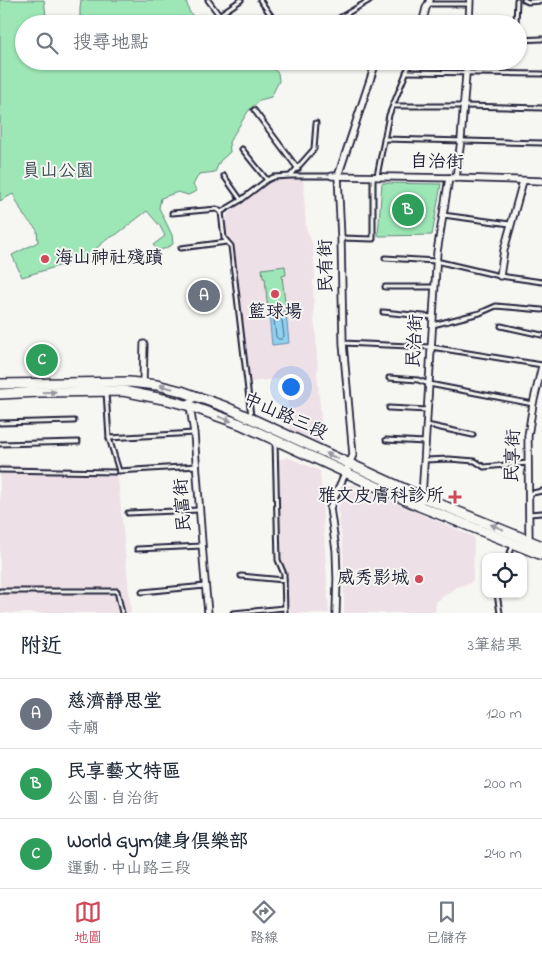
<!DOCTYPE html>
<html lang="zh-TW">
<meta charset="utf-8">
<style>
:root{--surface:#fff;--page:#f6f6f7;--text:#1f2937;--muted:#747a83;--line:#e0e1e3;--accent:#d1495b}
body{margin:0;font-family:"Indie Flower","LXGW WenKai TC",sans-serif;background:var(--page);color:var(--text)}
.controls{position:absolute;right:15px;bottom:15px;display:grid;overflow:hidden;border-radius:10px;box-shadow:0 1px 4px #0004}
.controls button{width:45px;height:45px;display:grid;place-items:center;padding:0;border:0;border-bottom:1px solid var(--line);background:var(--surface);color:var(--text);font:25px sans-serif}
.you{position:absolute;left:290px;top:386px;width:18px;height:18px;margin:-12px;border:4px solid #fff;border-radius:50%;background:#1a73e8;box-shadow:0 0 0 8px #1a73e833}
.badge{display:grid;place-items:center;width:32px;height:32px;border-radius:50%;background:var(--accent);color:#fff;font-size:16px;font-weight:700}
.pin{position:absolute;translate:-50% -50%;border:2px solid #fff;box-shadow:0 1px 5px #0006}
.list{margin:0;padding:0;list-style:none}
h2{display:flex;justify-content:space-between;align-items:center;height:65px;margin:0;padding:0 20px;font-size:21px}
h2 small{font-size:16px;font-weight:400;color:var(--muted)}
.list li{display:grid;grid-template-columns:32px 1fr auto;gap:15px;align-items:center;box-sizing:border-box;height:70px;padding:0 20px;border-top:1px solid var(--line)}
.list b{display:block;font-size:19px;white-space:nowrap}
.list p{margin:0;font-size:16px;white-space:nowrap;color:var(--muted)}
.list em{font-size:16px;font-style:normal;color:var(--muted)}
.icon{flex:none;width:28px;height:28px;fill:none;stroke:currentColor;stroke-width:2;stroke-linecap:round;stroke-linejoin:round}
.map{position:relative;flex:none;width:542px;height:613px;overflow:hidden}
.search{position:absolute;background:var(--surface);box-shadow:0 1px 4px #0004;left:15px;right:15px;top:15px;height:55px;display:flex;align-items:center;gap:12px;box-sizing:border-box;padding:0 18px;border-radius:28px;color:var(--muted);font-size:19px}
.sheet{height:275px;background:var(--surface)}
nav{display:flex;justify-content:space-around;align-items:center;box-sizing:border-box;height:70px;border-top:1px solid var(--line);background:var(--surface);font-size:14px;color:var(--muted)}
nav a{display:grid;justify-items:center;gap:2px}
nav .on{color:var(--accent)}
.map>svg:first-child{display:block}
.built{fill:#eee0e7}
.green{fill:#9de7b6;stroke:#608478}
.water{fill:#90d1f2;stroke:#648ba9}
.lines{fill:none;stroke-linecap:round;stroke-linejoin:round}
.shore{stroke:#4e6884;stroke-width:1}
.service-casing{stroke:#22223b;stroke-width:7}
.minor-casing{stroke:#22223b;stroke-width:9}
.secondary-casing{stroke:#22223b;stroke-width:12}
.service{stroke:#f6f6f2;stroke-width:3}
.minor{stroke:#f6f6f2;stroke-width:5.5}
.secondary{stroke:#f6f6f2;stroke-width:9}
.oneway{fill:#9797a0}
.poi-dot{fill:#d1495b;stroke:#f6f6f2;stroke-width:2}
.labels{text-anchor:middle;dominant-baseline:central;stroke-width:4;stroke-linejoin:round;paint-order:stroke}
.street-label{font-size:18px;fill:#22223b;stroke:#f6f6f2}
.park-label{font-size:18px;fill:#41535a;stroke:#f6f6f2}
.poi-label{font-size:18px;fill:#22223b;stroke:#f6f6f2;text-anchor:end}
</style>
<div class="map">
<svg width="542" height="613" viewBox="0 0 542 613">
<rect width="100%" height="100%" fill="#f6f6f2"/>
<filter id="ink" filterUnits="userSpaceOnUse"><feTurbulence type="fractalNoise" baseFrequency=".02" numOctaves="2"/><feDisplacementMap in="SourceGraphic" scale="10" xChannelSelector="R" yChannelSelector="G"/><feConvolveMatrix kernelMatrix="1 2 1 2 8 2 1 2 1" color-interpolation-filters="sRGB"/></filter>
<g filter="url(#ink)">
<g class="built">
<polygon points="296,177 303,179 306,228 313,245 315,279 313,280 314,321 315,329 316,330 316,345 318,370 317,371 323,445 290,430 285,378 250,382 234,244 226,236 226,218 228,213 269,182"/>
<polygon points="287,457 320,471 329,613 290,613 288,602 286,573 282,561 280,545 280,510 277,459 285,459"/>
<polygon points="0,465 117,469 131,613 0,613"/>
<polygon points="350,485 354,485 474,537 473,581 468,584 456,587 436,602 435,613 344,613 344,578 343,549 338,508 346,487"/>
</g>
<g class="green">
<polygon points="0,0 44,0 47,24 24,24 24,61 253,61 267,64 278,73 279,81 271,97 260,100 249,110 229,142 230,152 220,161 215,172 199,174 193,185 197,191 188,195 178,192 161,198 159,208 172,235 173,244 164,249 158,250 153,245 165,236 160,226 147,211 117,234 106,240 85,258 22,277 12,255 38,242 37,230 24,216 13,194 0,201"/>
<polygon points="81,0 186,0 189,11 199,24 80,24 80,9"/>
<polygon points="382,183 441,184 432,235 378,236"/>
<polygon points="285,266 286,275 282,276 286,310 268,312 265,278 263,278 262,269"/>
</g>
<polygon class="water" points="286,312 289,343 272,345 269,314"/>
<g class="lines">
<polygon class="shore" points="277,318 280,318 282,320 284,336 282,339 278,339 276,337 274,320"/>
<g class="service-casing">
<g id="service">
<polyline points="208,0 219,15 224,24"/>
<polyline points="260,0 277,24"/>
<polyline points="524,0 528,2 542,1"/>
<polyline points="428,4 469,4"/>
<polyline points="219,15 241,0"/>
<polyline points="329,24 370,0"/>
<polyline points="516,24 517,0"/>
<polyline points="518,40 542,39"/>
<polyline points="260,61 262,62 264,61"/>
<polyline points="406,72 542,74"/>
<polyline points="393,106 464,106 542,108"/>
<polyline points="254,110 298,169"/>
<polyline points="384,139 542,143"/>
<polyline points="242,149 267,180"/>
<polyline points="291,175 314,149 316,123"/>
<polyline points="224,176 241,200"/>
<polyline points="377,176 389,115 411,61"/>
<polyline points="221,212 224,238 231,246 251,416"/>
<polyline points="172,213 217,209 221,212 241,200 267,180 274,177 291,176 331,176"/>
<polyline points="443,215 510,224"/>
<polyline points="341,238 373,239 373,177"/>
<polyline points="181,248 227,242"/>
<polyline points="385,258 436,261 500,276 542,282"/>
<polyline points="385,287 434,287"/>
<polyline points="383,312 433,317"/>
<polyline points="433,325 480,313 496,306 542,310"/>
<polyline points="501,326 542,335"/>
<polyline points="343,343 431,347 542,365"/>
<polyline points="389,378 418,380 429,384 533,404"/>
<polyline points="106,392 109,438 119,471 197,466"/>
<polyline points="389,408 427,410"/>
<polyline points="0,423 74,421"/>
<polyline points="427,425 473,435"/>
<polyline points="109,438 194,433"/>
<polyline points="386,440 425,442"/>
<polyline points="275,442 278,560 284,574 285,613"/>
<polyline points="0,444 78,442"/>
<polyline points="425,460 449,459 475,461 484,467 528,463"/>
<polyline points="0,470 114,472"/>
<polyline points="528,494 542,491"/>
<polyline points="128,513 199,510"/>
<polyline points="529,514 542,513"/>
<polyline points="137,549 202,546"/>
<polyline points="508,557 514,544"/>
<polyline points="241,576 284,580"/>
<polyline points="0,591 117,591 122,613"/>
<polyline points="142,592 205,586"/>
<polyline points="497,594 500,613"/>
<polyline points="233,613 284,608"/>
</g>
</g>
<g class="minor-casing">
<g id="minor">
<polyline points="422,24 426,8 430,0"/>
<polyline points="469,24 470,0"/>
<polyline points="332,176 456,178 542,181"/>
<polyline points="456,178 461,140 467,61"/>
<polyline points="500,276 504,250 523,181"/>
<polyline points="143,384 144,344"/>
<polyline points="194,395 190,406 194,433 204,570 208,613"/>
<polyline points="419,506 422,497 437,252 449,178"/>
<polyline points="528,543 529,540 528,436 533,404 542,366"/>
<polyline points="336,613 337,579 336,550 330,508 353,455 343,343 341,238 338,176 376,62"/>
</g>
</g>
<g class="secondary-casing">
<g id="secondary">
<polyline points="0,384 129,382 157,385 181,391 226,407 422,497 542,546"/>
<polyline points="0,394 39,392 123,391 168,400 190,406 240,424 419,506 542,555"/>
</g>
</g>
<use href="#service" class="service"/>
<use href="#minor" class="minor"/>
<use href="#secondary" class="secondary"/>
</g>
<defs><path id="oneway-solid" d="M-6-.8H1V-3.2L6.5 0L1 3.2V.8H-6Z" transform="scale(1.25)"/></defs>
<g class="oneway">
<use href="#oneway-solid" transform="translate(166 387) rotate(-166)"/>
<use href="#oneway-solid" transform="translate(49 392) rotate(-1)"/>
<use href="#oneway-solid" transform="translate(225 419) rotate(20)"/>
<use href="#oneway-solid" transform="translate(332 456) rotate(-156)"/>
<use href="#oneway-solid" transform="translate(497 527) rotate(-158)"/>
</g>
</g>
<g class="poi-dot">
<circle cx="45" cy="259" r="5"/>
<circle cx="275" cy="294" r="5"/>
<path d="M452.5 489.5h5v5h5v5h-5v5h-5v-5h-5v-5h5z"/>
<circle cx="419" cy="579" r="5"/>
</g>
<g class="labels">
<g class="street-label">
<text transform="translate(437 163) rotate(1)">自治街</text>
<text transform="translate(327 266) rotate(-91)">民有街</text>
<text transform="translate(416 341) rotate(-87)">民治街</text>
<text transform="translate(285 417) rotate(24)">中山路三段</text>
<text transform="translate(514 456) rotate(-88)">民享街</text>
<text transform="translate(184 505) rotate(-94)">民富街</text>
</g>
<g class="park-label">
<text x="58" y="172">員山公園</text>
</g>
<g class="poi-label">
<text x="55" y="259" text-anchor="start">海山神社殘蹟</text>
<text x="275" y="313" text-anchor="middle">籃球場</text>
<text x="444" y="497">雅文皮膚科診所</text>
<text x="409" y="579">威秀影城</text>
</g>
</g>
</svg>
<div class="controls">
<button><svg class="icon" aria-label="locate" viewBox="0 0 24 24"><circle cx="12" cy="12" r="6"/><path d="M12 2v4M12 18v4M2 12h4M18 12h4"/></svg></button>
</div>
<div class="you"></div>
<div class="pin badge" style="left:204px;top:296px;background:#6b7280">A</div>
<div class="pin badge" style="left:408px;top:210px;background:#2e9e5b">B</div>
<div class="pin badge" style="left:42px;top:360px;background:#2e9e5b">C</div>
<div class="search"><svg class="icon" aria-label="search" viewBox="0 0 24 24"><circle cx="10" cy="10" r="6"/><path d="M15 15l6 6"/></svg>搜尋地點</div>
</div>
<section class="sheet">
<h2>附近<small>3筆結果</small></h2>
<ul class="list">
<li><span class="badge" style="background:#6b7280">A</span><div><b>慈濟靜思堂</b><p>寺廟</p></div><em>120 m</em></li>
<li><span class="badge" style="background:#2e9e5b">B</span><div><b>民享藝文特區</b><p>公園 · 自治街</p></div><em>200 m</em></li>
<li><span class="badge" style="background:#2e9e5b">C</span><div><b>World Gym健身俱樂部</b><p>運動 · 中山路三段</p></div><em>240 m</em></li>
</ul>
</section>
<nav>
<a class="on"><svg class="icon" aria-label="map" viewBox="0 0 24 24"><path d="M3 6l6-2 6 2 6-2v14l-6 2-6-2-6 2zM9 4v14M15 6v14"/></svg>地圖</a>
<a><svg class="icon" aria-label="directions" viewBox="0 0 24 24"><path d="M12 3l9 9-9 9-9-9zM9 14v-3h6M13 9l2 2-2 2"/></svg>路線</a>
<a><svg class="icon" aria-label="saved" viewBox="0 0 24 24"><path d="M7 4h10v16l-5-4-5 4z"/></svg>已儲存</a>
</nav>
